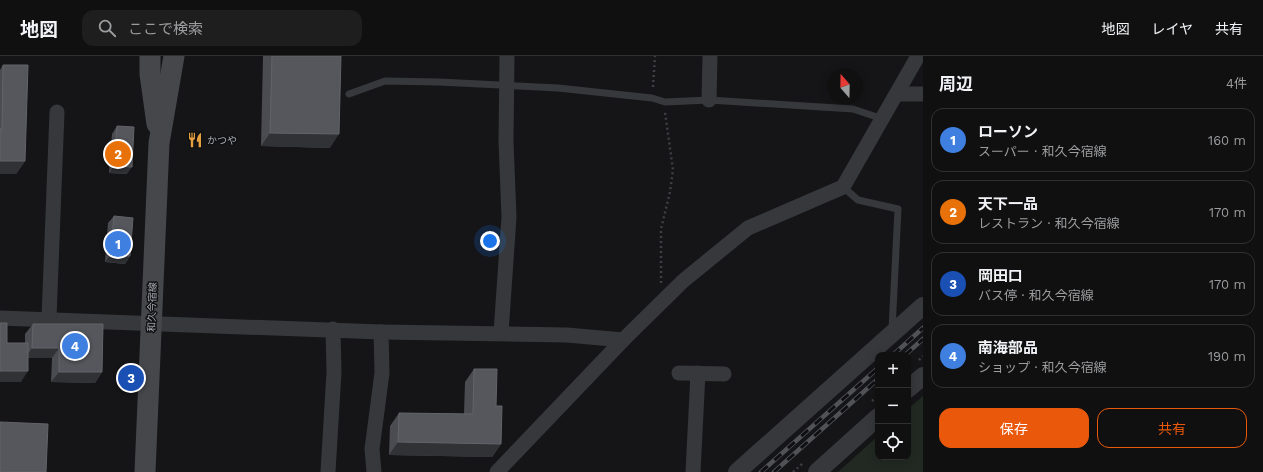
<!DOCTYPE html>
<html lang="ja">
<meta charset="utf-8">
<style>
:root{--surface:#101011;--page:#1e1e1f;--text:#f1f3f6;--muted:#9c9d9f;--line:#303031;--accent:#ea580c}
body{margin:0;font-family:"Work Sans","Noto Sans JP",sans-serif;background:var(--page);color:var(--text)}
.controls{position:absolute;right:12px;bottom:12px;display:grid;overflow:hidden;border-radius:8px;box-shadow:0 2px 10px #0003}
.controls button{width:36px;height:36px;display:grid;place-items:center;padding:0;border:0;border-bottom:1px solid var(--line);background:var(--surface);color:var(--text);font:20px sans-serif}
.compass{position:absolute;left:827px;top:12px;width:36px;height:36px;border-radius:50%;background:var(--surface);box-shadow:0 2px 10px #0003;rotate:340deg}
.you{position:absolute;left:490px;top:185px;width:14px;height:14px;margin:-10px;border:3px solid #fff;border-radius:50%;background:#1a73e8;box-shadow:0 0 0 6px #1a73e833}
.badge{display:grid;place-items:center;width:26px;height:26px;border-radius:50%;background:var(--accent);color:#fff;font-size:13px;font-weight:700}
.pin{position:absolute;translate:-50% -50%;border:2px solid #fff;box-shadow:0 1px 4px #0006}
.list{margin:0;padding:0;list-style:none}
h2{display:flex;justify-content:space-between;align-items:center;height:52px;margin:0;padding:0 16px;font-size:17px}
h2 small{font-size:13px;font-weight:400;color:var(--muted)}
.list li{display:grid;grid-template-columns:26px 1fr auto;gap:12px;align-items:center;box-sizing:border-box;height:64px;margin:0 8px 8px;padding:0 8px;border:1px solid var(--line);border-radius:12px}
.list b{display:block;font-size:15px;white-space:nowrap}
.list p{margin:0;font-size:13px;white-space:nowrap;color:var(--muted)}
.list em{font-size:13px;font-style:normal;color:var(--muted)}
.actions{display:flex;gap:8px;padding:12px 16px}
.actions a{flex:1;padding:9px 0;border:1px solid var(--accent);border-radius:12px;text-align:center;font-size:14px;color:var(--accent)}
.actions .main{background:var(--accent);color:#fff}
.icon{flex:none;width:22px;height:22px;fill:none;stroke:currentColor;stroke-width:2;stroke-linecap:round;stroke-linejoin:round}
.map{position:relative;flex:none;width:923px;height:416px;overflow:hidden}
header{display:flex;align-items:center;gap:24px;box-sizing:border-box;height:56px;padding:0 20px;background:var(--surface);border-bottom:1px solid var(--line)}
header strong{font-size:19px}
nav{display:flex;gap:22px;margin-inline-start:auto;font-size:14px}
.search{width:280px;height:36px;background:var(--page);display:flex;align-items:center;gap:10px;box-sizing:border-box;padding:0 14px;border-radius:12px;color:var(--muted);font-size:15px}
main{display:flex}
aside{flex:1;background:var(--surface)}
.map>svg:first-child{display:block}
.green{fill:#222922}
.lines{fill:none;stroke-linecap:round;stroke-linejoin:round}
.path{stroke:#3d3f42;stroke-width:2.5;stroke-dasharray:2 3;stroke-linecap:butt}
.service{stroke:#36383b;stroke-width:7}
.minor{stroke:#36383b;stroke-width:15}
.tertiary{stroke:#36383b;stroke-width:18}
.secondary{stroke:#45474b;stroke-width:21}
.rail-casing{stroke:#505256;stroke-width:4.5}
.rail{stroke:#101012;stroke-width:3;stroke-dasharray:9;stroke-linecap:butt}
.wall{fill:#4b4c52}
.shaded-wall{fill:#313236}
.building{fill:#55575c;stroke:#62646a}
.labels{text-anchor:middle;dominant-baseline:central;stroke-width:3;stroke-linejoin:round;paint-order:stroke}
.poi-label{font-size:10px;fill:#a8adb6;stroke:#101012;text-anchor:start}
.street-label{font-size:10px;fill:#a8adb6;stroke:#101012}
</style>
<header>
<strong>地図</strong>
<div class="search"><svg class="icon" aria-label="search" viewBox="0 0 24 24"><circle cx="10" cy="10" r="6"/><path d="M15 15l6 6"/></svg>ここで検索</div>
<nav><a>地図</a><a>レイヤ</a><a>共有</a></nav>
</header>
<main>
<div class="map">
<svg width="923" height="416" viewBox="0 0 923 416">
<rect width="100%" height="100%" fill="#151517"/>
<polygon class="green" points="923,340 923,416 838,416 878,380 878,401 908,401 908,353"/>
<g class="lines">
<g class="path">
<polyline points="653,31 655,0"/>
<polyline points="661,227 661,173 670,136 673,114 665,56"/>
<polyline points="919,304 923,300"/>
<polyline points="872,345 878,340"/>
<polyline points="793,416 803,407"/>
</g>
<g class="service">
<polyline points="349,38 385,25 439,26 558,32 652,42 665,46 709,44 853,53 883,63"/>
<polyline points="843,131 858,144 898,153 892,274"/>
</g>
<g class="minor">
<polyline points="897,38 923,38"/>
<polyline points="709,44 710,0"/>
<polyline points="0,262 381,276 567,279 623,284"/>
<polyline points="49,262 57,56"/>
<polyline points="501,277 509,161 506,85 507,0"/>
<polyline points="679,317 724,318"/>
<polyline points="328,416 334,316 333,273"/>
<polyline points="374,416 372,393 382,317 381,276"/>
<polyline points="497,416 623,284 683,225 748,172 843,131 918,0"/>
<polyline points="693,416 698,317"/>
</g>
<g class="tertiary">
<polyline points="908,333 923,320"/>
<polyline points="737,416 923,250"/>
<polyline points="817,416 878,361"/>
</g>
<g class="secondary">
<polyline points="150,0 150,18 157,68"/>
<polyline points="145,416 159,87 174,0"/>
</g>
<g class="rail-casing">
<g id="rail">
<polyline points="893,299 923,272"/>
<polyline points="905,299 923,283"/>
<polyline points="761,416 878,312"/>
<polyline points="774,416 878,323"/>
</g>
</g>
<use href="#rail" class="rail"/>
</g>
<g class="wall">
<polygon points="263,0 341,0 330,92 261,90"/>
<polygon points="3,9 25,105 16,118 0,118 0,14"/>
<polygon points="117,70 127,118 109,117 112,78"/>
<polygon points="114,160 130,200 125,208 105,206 108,167"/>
<polygon points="0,267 7,287 25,287 25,278 33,268 102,316 95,327 51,326 52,302 28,302 21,326 0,326"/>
<polygon points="474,313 496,350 501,388 492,401 389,399 390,370 399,357 464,358 465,326"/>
</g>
<g class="shaded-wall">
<polygon points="270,77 339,78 330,92 261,90"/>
<polygon points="0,105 25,105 16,118 0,118"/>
<polygon points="114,110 132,111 127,118 109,117"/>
<polygon points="110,199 130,200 125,208 105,206"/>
<polygon points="32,292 59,292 52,302 25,302"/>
<polygon points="0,315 28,315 21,326 0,326"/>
<polygon points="59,316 102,316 95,327 51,326"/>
<polygon points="398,386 501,388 492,401 389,399"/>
</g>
<g class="building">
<polygon points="272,0 341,0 339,78 270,77"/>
<polygon points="3,9 28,9 25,105 0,105 0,73 2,73"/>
<polygon points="117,70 134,71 132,111 114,110"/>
<polygon points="114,160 133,162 130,200 110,199"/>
<polygon points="0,267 7,267 7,287 28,287 28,315 0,315"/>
<polygon points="33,268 103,268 102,316 59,316 59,292 32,292"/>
<polygon points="474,313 497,313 496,350 502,350 501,388 398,386 399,357 473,358"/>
<polygon points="0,366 48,368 46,416 0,416"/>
</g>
<defs>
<g id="restaurant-bare" transform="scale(1.2)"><path d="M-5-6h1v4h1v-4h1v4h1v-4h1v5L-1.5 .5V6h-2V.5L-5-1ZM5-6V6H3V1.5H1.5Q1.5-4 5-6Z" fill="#e4a040" stroke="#101012" stroke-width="2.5" paint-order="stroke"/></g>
</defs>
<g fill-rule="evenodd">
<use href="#restaurant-bare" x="195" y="84"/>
</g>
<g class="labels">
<g class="poi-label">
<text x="207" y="84">かつや</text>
</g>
<g class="street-label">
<text transform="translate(152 251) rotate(-88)">和久今宿線</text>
</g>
</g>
</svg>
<div class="controls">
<button>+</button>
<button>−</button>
<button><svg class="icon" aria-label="locate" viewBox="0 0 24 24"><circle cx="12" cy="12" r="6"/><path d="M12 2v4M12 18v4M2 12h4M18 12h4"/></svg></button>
</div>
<svg class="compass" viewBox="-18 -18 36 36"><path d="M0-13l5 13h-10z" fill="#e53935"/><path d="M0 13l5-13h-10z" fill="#9c9d9f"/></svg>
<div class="you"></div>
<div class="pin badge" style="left:118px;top:188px;background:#3f7fe0">1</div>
<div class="pin badge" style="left:118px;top:98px;background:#e8710a">2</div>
<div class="pin badge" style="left:131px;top:322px;background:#1a4fb4">3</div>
<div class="pin badge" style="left:75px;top:290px;background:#3f7fe0">4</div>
</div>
<aside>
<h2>周辺<small>4件</small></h2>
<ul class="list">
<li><span class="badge" style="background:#3f7fe0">1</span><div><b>ローソン</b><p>スーパー · 和久今宿線</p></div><em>160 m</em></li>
<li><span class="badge" style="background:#e8710a">2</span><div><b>天下一品</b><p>レストラン · 和久今宿線</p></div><em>170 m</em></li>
<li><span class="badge" style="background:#1a4fb4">3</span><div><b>岡田口</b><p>バス停 · 和久今宿線</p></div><em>170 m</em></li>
<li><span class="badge" style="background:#3f7fe0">4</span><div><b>南海部品</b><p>ショップ · 和久今宿線</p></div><em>190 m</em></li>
</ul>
<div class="actions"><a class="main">保存</a><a>共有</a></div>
</aside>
</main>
